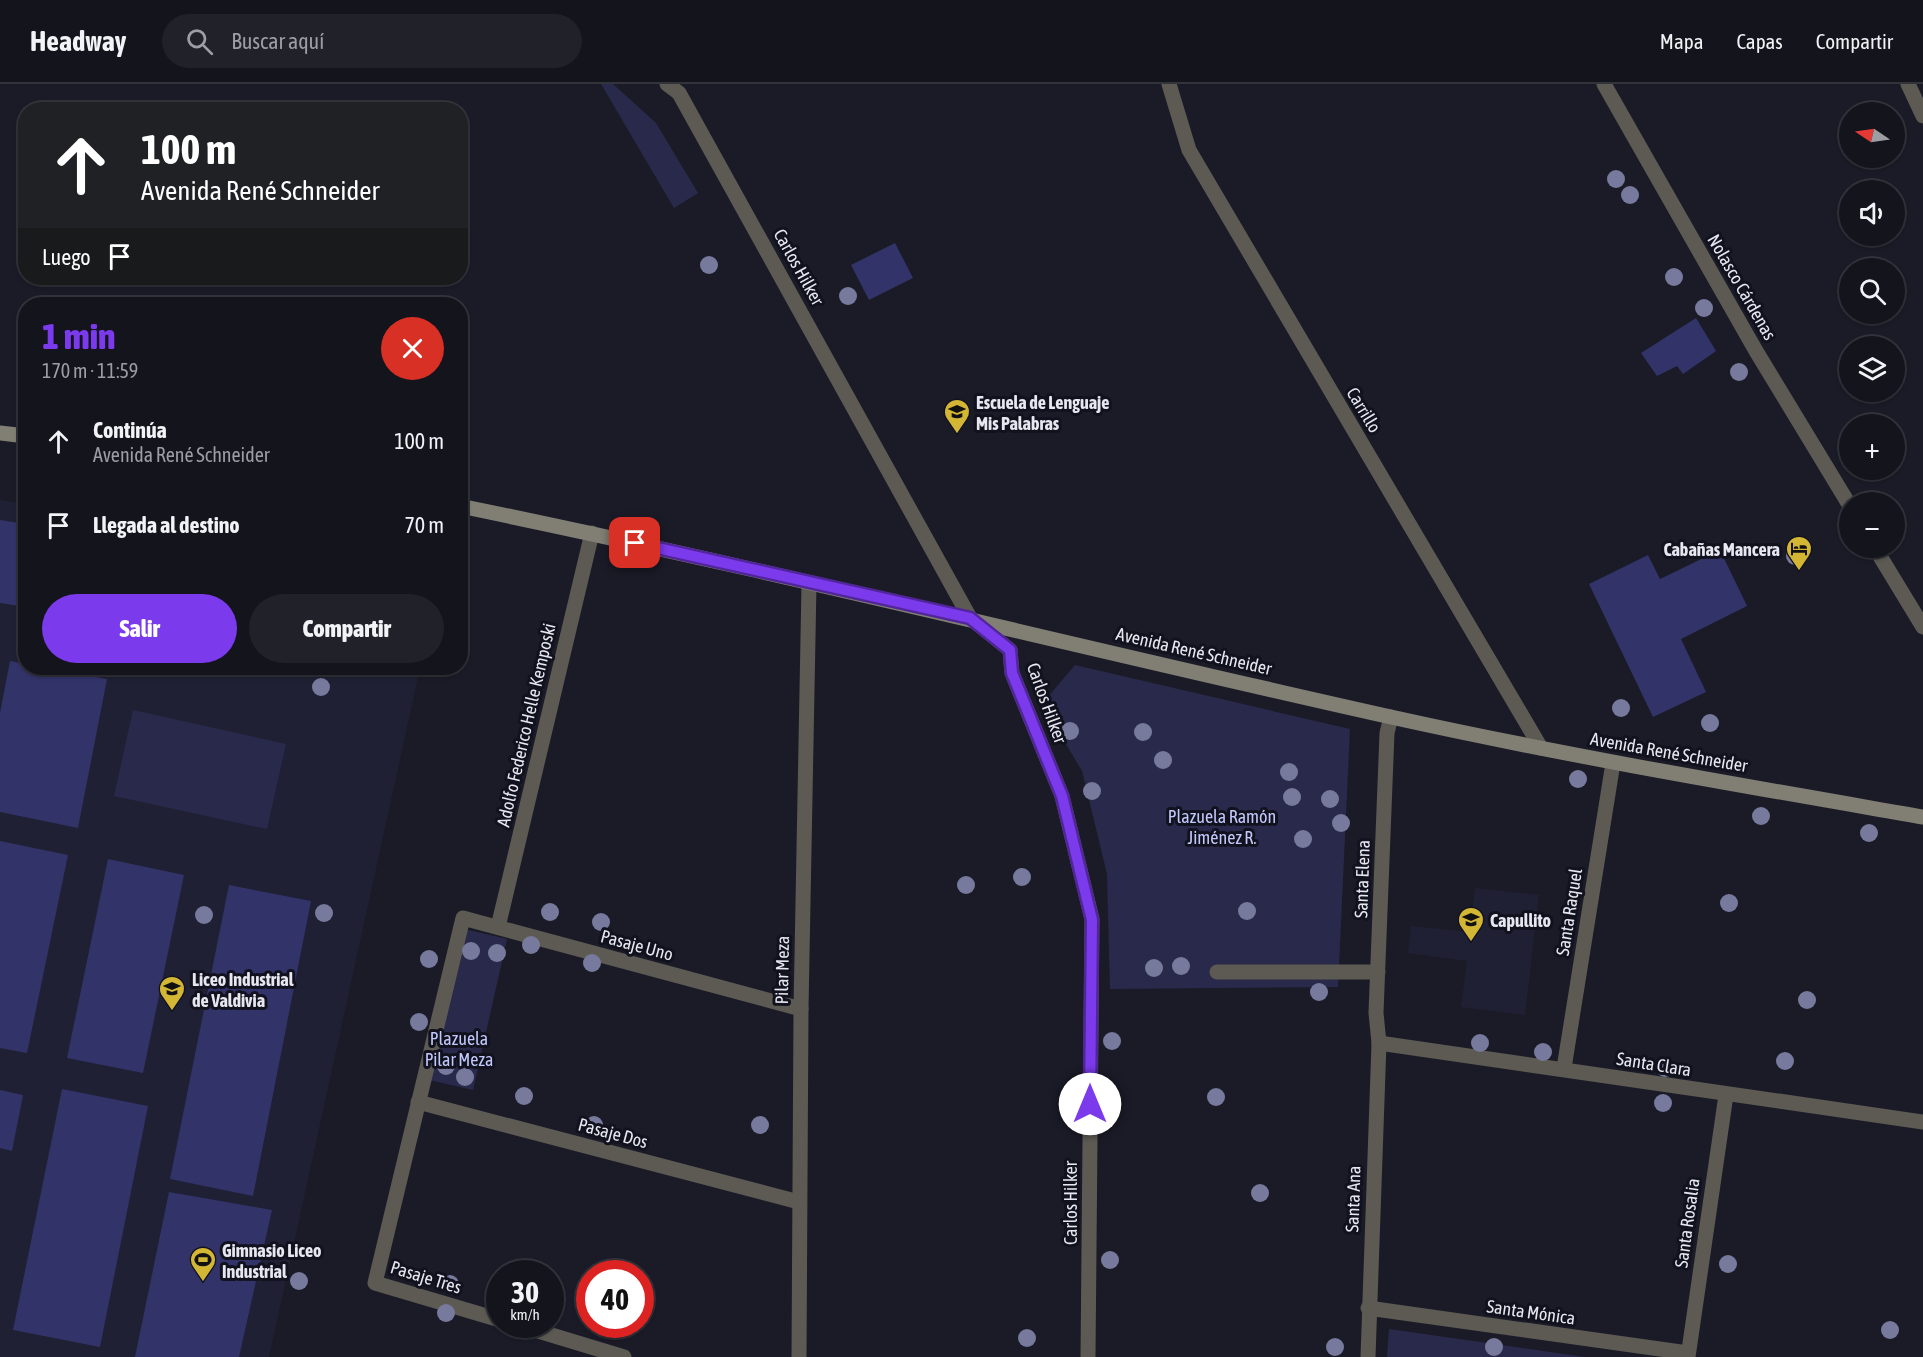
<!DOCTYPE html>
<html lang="es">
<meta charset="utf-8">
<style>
:root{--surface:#14141d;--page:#21212a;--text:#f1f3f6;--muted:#9d9ea4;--line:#33333b;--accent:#7c3aed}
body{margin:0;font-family:"Asap Condensed",sans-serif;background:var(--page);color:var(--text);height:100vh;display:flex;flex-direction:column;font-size:22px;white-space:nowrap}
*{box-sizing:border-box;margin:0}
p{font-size:20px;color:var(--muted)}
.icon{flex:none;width:33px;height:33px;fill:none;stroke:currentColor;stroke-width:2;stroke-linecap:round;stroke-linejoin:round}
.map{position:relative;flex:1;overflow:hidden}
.details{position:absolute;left:18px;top:213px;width:450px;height:378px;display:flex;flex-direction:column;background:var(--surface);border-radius:24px;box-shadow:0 2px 4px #0004,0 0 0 2px var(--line)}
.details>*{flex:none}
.hud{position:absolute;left:18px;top:18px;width:450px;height:183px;border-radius:24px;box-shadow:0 2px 4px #0004,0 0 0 2px var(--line);background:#202124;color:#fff;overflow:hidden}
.needle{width:39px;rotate:283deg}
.buttons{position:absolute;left:1839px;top:18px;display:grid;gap:12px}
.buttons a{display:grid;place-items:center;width:66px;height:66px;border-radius:50%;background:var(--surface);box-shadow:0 2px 4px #0004,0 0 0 2px var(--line);font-size:30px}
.speed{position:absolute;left:486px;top:1176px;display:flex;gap:12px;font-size:30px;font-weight:700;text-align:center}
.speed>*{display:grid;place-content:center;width:78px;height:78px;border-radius:50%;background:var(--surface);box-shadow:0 2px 4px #0004,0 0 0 2px var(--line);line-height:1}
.speed small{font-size:15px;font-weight:400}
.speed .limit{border:9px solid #d22;background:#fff;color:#111}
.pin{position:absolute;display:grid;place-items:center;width:51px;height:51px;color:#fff;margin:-26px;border-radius:12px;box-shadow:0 3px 9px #0006}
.me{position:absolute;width:66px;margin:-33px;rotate:0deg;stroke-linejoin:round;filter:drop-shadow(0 0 4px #0008)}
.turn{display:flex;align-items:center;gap:21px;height:126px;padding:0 24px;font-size:27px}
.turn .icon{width:78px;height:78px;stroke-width:2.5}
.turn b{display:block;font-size:42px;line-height:51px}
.then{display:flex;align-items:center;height:57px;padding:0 24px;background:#0003;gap:12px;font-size:22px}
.round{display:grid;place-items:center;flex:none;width:63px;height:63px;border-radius:32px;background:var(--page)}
.summary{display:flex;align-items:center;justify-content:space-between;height:102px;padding:0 24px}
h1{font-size:36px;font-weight:800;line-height:45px;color:var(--accent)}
.primary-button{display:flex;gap:12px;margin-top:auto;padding:12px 24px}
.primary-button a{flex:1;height:69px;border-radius:36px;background:var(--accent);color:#fff;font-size:24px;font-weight:800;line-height:69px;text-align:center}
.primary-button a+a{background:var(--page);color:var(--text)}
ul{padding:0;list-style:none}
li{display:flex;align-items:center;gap:18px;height:84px;padding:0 24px}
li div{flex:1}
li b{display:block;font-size:22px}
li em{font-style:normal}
header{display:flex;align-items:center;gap:36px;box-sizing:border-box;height:84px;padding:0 30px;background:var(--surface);border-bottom:2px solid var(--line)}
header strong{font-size:28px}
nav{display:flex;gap:33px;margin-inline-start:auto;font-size:21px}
.search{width:420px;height:54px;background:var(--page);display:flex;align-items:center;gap:15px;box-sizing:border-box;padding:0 21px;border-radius:33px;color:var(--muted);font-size:22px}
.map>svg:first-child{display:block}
.built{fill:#1f2033}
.green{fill:#292a4b}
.building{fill:#323368}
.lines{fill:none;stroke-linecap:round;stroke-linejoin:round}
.service{stroke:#5c5a53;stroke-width:15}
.minor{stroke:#5c5a53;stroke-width:15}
.tertiary{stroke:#5c5a53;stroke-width:15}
.secondary{stroke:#817e73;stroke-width:15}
.tree{fill:#777a9c}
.route-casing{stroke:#51269a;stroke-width:15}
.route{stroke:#7c3aed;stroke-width:10}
.labels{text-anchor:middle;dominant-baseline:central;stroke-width:6;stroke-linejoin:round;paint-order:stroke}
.street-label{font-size:18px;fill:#e6e7f0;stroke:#11121e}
.poi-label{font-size:18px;font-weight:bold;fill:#e6e7f0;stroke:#11121e;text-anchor:start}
.park-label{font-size:18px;fill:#c3c8fc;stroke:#11121e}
</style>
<header>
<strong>Headway</strong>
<div class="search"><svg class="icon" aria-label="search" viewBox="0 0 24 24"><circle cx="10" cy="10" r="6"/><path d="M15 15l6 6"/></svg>Buscar aquí</div>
<nav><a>Mapa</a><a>Capas</a><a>Compartir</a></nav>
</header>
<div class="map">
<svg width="1923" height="1273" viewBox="0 0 1923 1273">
<rect width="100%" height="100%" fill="#1a1b27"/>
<g class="built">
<path d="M0 416 25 420 26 584H420L269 1273H0Z"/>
<path d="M1475 804 1539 811 1525 931 1461 923 1467 877 1408 869 1411 842 1470 848Z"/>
</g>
<g class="green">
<path d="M601 0H613L656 39 698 109 674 124Z"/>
<path d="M1075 581 1350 645 1338 903 1110 905 1107 790 1082 687 1042 620Z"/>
<path d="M133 626 286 660 267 745 114 712Z"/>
<path d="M464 845 507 855 473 1006 429 996Z"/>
<path d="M1389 1245 1585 1273H1387Z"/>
</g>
<g class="building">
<path d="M895 159 913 194 869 216 851 181Z"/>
<path d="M1696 234 1716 267 1683 290 1677 282 1657 292 1641 269Z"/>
<path d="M0 436 26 440V523L0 519Z"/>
<path d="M1720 466 1747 522 1681 555 1706 608 1653 633 1589 500 1648 471 1660 495Z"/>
<path d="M10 577 26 580V584H46L107 595 78 744 0 728V629Z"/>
<path d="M0 757 68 771 27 969 0 964Z"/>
<path d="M108 775 184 791 143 989 67 974Z"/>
<path d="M229 801 311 817 253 1112 170 1095Z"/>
<path d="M62 1005 148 1022 100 1263 13 1246Z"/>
<path d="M0 1006 23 1011 12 1067 0 1064Z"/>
<path d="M169 1108 272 1126 239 1273H135Z"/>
</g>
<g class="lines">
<path class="service" d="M1217 888H1378"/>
<g class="minor">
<path d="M1169 0 1189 66 1541 664"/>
<path d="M1604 0 1756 267 1850 422"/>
<path d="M1908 0 1923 32"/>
<path d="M1875 464 1923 543"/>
<path d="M498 843 592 449"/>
<path d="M1379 959 1923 1038"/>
<path d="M1564 984 1613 679"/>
<path d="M418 1018 799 1118"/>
<path d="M1368 1224 1688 1269"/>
<path d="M500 1236 375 1199 463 834 801 925"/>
<path d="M515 1240 624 1273"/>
<path d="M799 1273 801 925 809 500"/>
<path d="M1368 1273 1379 959 1376 929 1387 649 1391 633"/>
<path d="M1688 1273 1726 1011"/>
</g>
<path class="tertiary" d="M667 0 679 9 970 534 1010 566 1012 589 1062 712 1092 835 1088 1273"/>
<g class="secondary">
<path d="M0 349 26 352"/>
<path d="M460 422C772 486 1081 564 1391 633 1567 672 1745 702 1923 733"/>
</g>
</g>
<g class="tree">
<circle cx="1616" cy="95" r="9"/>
<circle cx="1630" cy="111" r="9"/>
<circle cx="709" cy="181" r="9"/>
<circle cx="1674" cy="193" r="9"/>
<circle cx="848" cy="212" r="9"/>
<circle cx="1704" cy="224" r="9"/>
<circle cx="1739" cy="288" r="9"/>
<circle cx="1795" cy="472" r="9"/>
<circle cx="321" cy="603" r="9"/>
<circle cx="1621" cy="624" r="9"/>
<circle cx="1710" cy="639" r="9"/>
<circle cx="1070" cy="647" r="9"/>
<circle cx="1143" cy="648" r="9"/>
<circle cx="1163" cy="676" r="9"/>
<circle cx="1289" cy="688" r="9"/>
<circle cx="1578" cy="695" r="9"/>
<circle cx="1092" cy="707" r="9"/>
<circle cx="1292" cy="713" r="9"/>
<circle cx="1330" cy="715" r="9"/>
<circle cx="1761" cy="732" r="9"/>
<circle cx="1341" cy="739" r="9"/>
<circle cx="1869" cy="749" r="9"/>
<circle cx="1303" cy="755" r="9"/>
<circle cx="1022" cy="793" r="9"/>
<circle cx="966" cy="801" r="9"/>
<circle cx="1729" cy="819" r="9"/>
<circle cx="1247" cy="827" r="9"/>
<circle cx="550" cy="828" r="9"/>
<circle cx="324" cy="829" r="9"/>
<circle cx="204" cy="831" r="9"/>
<circle cx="601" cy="838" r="9"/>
<circle cx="531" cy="861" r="9"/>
<circle cx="471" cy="867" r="9"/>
<circle cx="497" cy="869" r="9"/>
<circle cx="429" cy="875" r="9"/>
<circle cx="592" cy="879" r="9"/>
<circle cx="1181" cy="882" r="9"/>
<circle cx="1154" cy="884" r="9"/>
<circle cx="1319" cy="908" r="9"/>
<circle cx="1807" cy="916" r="9"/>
<circle cx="419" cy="938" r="9"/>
<circle cx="1112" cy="957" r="9"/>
<circle cx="1480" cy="959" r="9"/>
<circle cx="1543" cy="968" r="9"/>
<circle cx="1785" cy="977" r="9"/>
<circle cx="446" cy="982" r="9"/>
<circle cx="1665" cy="984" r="9"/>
<circle cx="465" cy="993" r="9"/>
<circle cx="524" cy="1012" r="9"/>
<circle cx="1216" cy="1013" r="9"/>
<circle cx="1663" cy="1019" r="9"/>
<circle cx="594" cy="1041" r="9"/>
<circle cx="760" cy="1041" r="9"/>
<circle cx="1260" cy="1109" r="9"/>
<circle cx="1110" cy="1176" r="9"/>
<circle cx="1728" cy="1180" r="9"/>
<circle cx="299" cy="1197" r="9"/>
<circle cx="450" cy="1200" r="9"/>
<circle cx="446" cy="1229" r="9"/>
<circle cx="1890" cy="1246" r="9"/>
<circle cx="1027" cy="1254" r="9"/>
<circle cx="1335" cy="1263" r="9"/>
<circle cx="1494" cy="1263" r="9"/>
</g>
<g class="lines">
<defs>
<path id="route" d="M635 459 970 534 1010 566 1012 589 1062 712 1092 836 1090 1020"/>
</defs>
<use href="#route" class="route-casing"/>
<use href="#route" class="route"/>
</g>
<defs>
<symbol id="school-pin" viewBox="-11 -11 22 30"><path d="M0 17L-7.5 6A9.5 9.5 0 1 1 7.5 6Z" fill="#d4b635" stroke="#11121e"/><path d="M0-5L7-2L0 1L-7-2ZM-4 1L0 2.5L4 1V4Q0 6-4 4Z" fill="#111"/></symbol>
<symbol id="hotel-pin" viewBox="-11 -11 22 30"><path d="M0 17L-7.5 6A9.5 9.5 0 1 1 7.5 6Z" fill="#d4b635" stroke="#11121e"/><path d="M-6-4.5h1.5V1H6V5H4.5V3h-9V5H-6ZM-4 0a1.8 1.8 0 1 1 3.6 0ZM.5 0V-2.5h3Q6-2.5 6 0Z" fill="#111"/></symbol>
<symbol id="stadium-pin" viewBox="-11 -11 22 30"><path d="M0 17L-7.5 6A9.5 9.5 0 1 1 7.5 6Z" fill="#d4b635" stroke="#11121e"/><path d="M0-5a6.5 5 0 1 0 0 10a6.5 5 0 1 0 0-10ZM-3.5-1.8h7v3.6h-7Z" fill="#111"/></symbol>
</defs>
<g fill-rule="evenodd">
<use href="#school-pin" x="942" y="313" width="30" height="40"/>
<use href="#hotel-pin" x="1784" y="450" width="30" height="40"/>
<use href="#school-pin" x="1456" y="821" width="30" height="40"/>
<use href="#school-pin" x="157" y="890" width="30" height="40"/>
<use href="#stadium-pin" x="188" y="1161" width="30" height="40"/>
</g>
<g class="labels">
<g class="street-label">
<text transform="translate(799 183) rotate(61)">Carlos Hilker</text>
<text transform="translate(1742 203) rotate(60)">Nolasco Cárdenas</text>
<text transform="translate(1364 326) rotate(59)">Carrillo</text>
<text transform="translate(1194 567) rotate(13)">Avenida René Schneider</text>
<text transform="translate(1047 619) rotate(70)">Carlos Hilker</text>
<text transform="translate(526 641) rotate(-77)">Adolfo Federico Helle Kemposki</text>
<text transform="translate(1669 668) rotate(10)">Avenida René Schneider</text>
<text transform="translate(1362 795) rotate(-88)">Santa Elena</text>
<text transform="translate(1569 828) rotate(-81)">Santa Raquel</text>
<text transform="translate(637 861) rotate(15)">Pasaje Uno</text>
<text transform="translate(782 886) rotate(-89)">Pilar Meza</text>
<text transform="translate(1654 980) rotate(9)">Santa Clara</text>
<text transform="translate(613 1049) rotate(15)">Pasaje Dos</text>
<text transform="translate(1353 1115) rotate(-88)">Santa Ana</text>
<text transform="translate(1070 1119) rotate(-90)">Carlos Hilker</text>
<text transform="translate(1687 1139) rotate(-82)">Santa Rosalia</text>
<text transform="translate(426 1193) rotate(17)">Pasaje Tres</text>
<text transform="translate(1531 1228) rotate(8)">Santa Mónica</text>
</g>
<g class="poi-label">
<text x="976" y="318">Escuela de Lenguaje<tspan x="976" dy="21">Mis Palabras</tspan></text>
<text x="1780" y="465" text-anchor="end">Cabañas Mancera</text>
<text x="1490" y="836">Capullito</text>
<text x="192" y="895">Liceo Industrial<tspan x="192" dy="21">de Valdivia</tspan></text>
<text x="222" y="1166">Gimnasio Liceo<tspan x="222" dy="21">Industrial</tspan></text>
</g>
<g class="park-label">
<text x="1222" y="732">Plazuela Ramón<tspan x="1222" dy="21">Jiménez R.</tspan></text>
<text x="459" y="954">Plazuela<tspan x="459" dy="21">Pilar Meza</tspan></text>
</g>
</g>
</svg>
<div class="buttons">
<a><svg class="needle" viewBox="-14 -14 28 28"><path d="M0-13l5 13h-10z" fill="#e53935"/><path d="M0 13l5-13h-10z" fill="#9d9ea4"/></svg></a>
<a><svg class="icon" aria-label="sound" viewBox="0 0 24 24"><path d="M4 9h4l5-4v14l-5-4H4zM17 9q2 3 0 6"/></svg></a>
<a><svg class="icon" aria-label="search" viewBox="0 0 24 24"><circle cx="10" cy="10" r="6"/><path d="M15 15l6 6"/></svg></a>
<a><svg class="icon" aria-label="layers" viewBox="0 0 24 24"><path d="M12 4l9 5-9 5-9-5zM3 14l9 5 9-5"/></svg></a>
<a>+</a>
<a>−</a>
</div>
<div class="speed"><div>30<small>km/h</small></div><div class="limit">40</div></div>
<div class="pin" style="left:635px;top:459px;background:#d93025"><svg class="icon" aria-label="arrive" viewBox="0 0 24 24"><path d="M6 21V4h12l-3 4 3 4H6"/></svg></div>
<svg class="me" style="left:1090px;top:1020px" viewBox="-20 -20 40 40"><circle r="19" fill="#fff"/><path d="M0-13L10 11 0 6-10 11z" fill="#7c3aed"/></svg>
<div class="hud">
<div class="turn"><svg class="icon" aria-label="ahead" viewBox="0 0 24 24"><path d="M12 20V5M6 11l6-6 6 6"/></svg><div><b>100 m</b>Avenida René Schneider</div></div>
<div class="then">Luego<svg class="icon" aria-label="arrive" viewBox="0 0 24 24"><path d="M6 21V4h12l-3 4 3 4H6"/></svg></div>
</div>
<section class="details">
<div class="summary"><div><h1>1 min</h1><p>170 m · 11:59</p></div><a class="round" style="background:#d93025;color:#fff"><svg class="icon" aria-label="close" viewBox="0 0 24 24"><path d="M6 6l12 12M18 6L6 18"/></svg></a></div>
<ul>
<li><svg class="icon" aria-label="ahead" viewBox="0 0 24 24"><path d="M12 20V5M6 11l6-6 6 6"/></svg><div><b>Continúa</b><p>Avenida René Schneider</p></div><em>100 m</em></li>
<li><svg class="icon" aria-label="arrive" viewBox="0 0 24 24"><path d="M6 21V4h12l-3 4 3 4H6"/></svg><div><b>Llegada al destino</b></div><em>70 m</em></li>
</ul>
<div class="primary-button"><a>Salir</a><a>Compartir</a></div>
</section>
</div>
